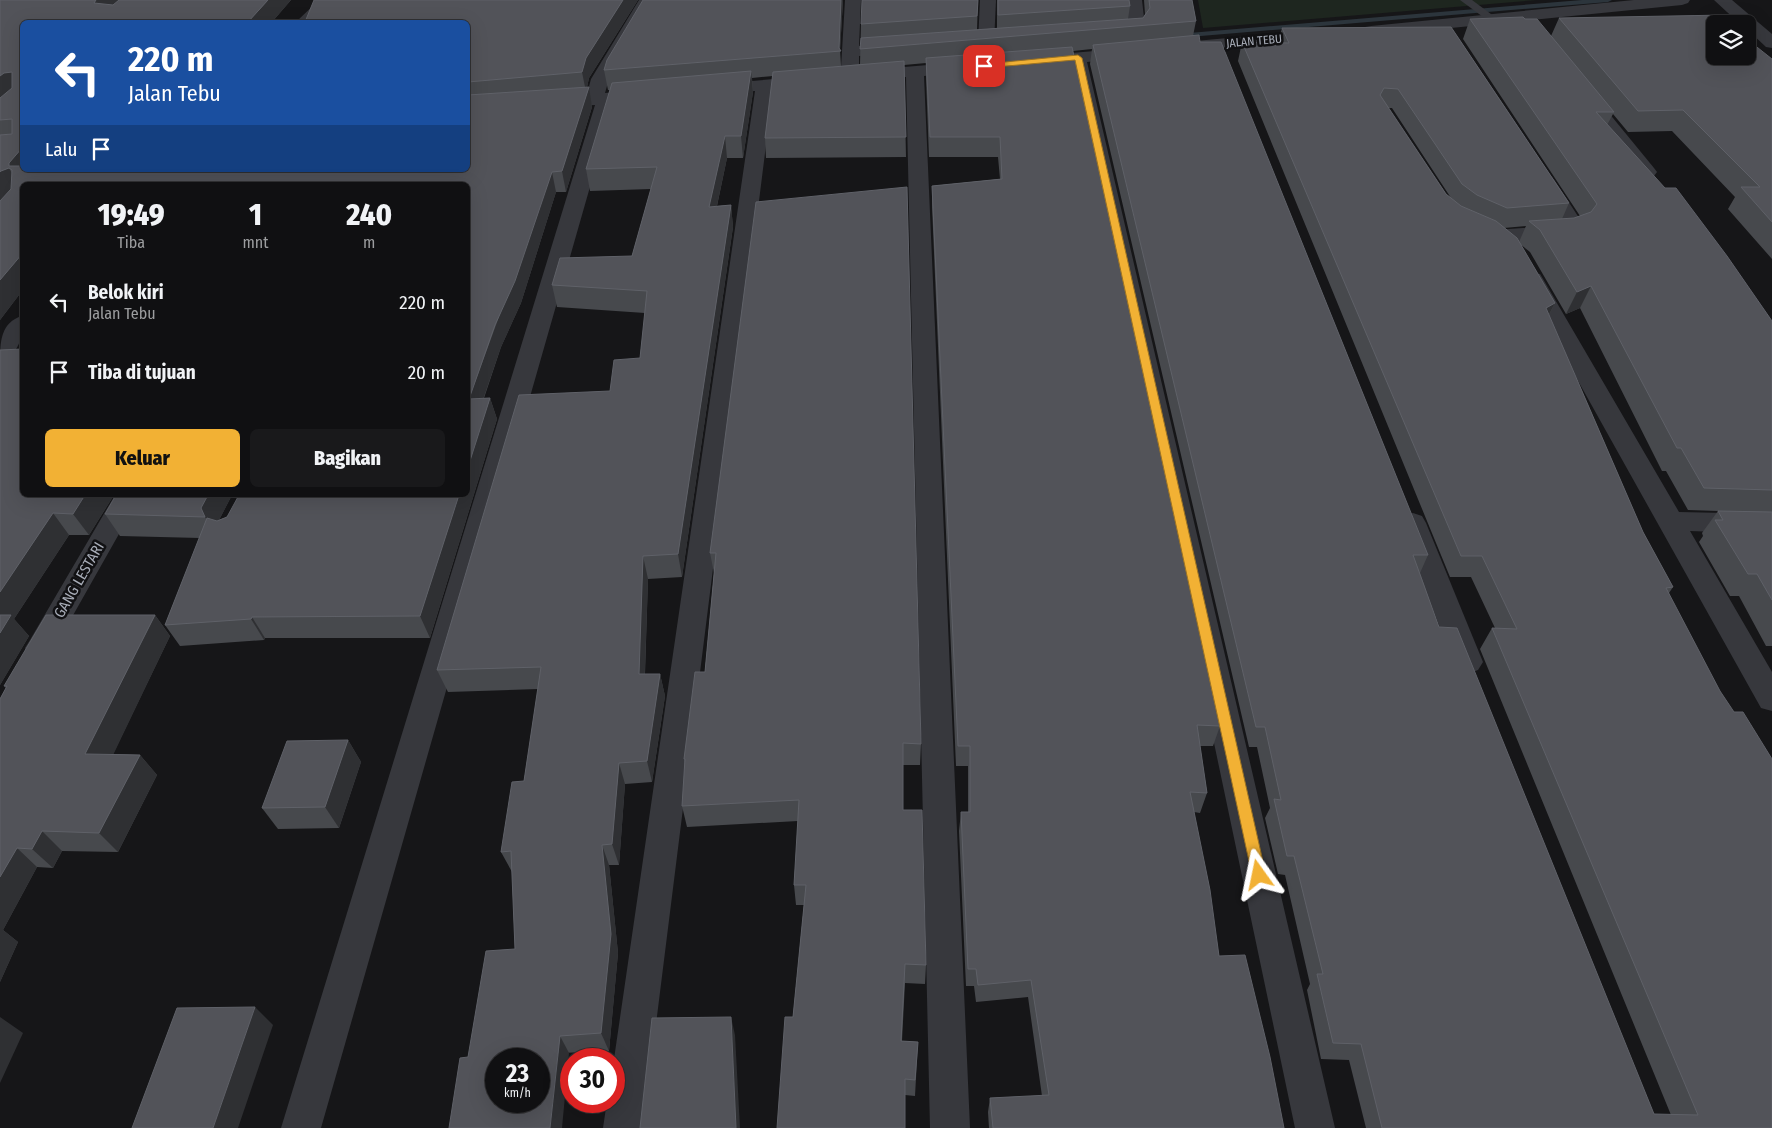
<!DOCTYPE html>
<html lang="id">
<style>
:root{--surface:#101012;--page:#19191b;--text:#f1f3f6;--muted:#9c9d9f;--line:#303032;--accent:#f2b134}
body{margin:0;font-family:"Fira Sans Condensed",sans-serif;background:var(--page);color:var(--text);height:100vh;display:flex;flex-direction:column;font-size:19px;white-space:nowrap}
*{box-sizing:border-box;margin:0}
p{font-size:16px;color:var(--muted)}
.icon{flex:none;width:28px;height:28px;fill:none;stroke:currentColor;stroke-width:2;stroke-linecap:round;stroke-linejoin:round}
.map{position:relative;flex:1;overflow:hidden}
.sheet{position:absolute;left:20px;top:182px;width:450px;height:315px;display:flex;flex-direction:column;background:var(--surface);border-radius:8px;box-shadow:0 5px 20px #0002,0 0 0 1px var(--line)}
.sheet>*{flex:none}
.hud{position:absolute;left:20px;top:20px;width:450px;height:152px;border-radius:8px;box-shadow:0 5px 20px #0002,0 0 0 1px var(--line);background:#1a4fa0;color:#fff;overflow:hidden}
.controls{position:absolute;left:1706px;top:15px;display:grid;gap:10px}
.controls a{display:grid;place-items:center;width:50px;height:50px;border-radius:8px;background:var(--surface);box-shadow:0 5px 20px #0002,0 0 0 1px var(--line);font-size:25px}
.speed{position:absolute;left:485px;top:1048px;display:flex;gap:10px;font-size:25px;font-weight:700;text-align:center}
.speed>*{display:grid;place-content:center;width:65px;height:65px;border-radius:50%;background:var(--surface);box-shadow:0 5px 20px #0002,0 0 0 1px var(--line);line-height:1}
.speed small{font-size:12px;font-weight:400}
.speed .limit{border:8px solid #d22;background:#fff;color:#111}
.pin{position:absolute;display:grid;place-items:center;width:42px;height:42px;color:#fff;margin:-21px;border-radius:10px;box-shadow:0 2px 8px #0006}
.me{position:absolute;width:55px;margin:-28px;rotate:348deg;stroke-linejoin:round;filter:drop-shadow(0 0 4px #0008)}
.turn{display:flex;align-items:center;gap:18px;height:105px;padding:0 25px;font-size:22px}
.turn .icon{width:65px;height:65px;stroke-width:2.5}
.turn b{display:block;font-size:35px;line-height:42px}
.then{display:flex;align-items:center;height:48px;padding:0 25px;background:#0003;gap:10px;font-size:19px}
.eta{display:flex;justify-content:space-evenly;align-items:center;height:85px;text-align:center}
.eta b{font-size:30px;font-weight:800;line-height:35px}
.primary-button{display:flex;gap:10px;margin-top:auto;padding:10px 25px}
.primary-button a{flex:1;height:58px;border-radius:8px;background:var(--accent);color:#111;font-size:20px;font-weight:800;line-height:58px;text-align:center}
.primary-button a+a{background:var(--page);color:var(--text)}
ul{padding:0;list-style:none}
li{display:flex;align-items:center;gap:15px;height:70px;padding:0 25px}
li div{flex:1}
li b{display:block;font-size:19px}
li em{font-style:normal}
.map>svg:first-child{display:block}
.green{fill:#1e261f}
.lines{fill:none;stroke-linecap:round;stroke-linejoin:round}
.stream{fill:#2c353c;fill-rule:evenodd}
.lane{fill:#37383d;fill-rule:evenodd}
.street{fill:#37383d;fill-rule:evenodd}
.wall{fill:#47494d;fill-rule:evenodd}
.shaded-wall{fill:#2f3033}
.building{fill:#525359;stroke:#5f6168;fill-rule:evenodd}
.route{fill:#f2b134;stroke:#9d7322}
.labels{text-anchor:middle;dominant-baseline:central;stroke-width:5;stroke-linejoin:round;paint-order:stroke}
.far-street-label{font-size:12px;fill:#a8adb8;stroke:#111113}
.street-label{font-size:15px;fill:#a8adb8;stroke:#111113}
</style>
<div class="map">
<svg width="1772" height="1128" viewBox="0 0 1772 1128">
<rect width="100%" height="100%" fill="#161618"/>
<path class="green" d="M1198 0H1537L1203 28Z"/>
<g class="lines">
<path class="stream" d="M1582 0H1612L1608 2 1177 38 1173 36 1177 34Z"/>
<path class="lane" d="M1460 0H1472L1499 20 1494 23 1490 22Z"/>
<g class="street">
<path d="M319 0H336L313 22H296Z"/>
<path d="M639 0H655L609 79 605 93 643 90 649 91 652 95 649 99 614 103 321 1128H281L595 105 554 107 548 106 545 102 548 98 587 94 591 79Z"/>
<path d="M845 0H861L859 46 898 44 904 45 906 49 904 53 859 56V68L856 72 850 73 844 72 841 68Z"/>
<path d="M980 0H996L994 43 992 47H980L978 43Z"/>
<path d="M1126 0H1142L1145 27 1140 35 1111 39 1105 38 1103 34 1105 30 1129 27Z"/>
<path d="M1634 0H1690L1688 3 1682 5 1371 36 1365 35 1363 31 1365 27 1371 26Z"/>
<path d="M1714 0H1732L1772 34V48L1766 47 1748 30V24H1740Z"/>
<path d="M1315 30 1321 31 1323 35 1321 39 1184 52 1178 51 1176 47 1178 43 1184 42Z"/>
<path d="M1129 48 1135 49 1137 53 1135 57 1087 62 1335 1128H1295L1071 63 1037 66 1031 65 1028 61 1031 57 1037 56Z"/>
<path d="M964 62 970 63 973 67 970 71 924 76 970 1128H930L906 77 868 80 862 79 859 75 862 71 868 70Z"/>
<path d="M810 76 816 77 819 81 816 85 773 89 643 1128H603L607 1101H614V1059L755 91 716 94 710 93 707 89 710 85 716 84Z"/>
<path d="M1584 89 1590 90 1654 168 1657 172 1654 176 1647 178 1640 176 1575 94 1578 90Z"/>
<path d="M1545 175 1552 177 1555 181 1585 227C1574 243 1515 241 1495 242L1488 240 1485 236 1488 232 1495 230 1563 225 1535 181 1538 177Z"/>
<path d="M1532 273 1540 274 1543 279 1679 512 1772 514V534L1690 531 1772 672V711L1761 708 1521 279 1524 274Z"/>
<path d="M22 316C24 334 20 355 0 360 0 342 1 322 22 316Z"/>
<path d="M115 495H141L50 656 40 660 30 656 25 648 30 640Z"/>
<path d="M1413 513 1422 516 1426 523 1483 662 1478 670 1468 674 1458 670 1453 662 1400 523 1404 516Z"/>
</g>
</g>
<g class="wall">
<path d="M0 0H291L272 22H22V170H468V22L314 0H638L589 78 587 87 592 107 566 192H556L521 303 501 347 484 398H490L497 419 430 638H265L264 640 180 646 165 625 200 538 120 536 105 514 116 495H232L219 520 227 517 468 185H22V291L0 320Z"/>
<path d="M843 0 840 50 841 66 860 64 861 24 978 0 977 30 997 28V0H1129L1130 6 1128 19 1143 18 1145 14 1144 0H1192L1196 21 1193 36 1200 42 1428 555 1420 573 1439 627 1654 1114 1671 1115 1480 649 1492 628H1495L1471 577H1450L1238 61 1242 42H1278L1282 28 1451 27 1569 203 1562 219 1574 218 1580 216 1463 39 1470 19H1525L1551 36 1559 18 1715 24 1772 59V259L1728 209 1735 197 1672 131 1628 132 1613 114 1607 125 1772 321V646H1766L1739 596H1730L1699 542 1703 536 1702 533 1718 511 1688 510 1666 471H1662L1580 308 1566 314 1530 252 1520 244 1555 303 1549 315 1643 532 1673 587 1669 593 1772 1128H1366L1349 1060 1321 1059 1307 990 1310 984 1285 875 1278 874 1265 818 1270 808 1257 747H1249L1090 64 1092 49 1073 51 1220 726 1213 746H1200L1207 793 1200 813 1194 812 1219 956 1284 1128H989L988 1112 990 1098 1042 1096 1028 997 976 1002 974 986H966L959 831 961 812H968V766H956L932 206V186L1000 179 998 157H929L926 78V63L904 65 906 157 766 158 765 138 773 76 752 78 753 92 743 158H727L717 206 731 205 733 227 682 577 648 579 645 674H660L665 696 652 782 625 784 619 865H609L618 953 609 1051 468 1057 515 949 512 872 501 852 524 781 538 689 448 692 437 670 610 391 640 358 645 313 557 307 552 285 632 256 651 189 590 191 586 169 610 90H608L604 70ZM1388 108H1392L1451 198 1446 194ZM1526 226 1519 242 1504 228Z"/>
<path d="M756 202 921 744 920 765H903V810L926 965 925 984 905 983 902 1041 918 1042 915 1096 905 1095 793 1017 804 905H796L794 885 798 821 687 827 682 806 685 765 684 759 705 672 714 573 710 553Z"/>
<path d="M0 350 114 495 89 535H69L14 619 29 636 0 685Z"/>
<path d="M155 615 170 636 113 754 140 755 157 775 118 852 62 851 53 868 37 867 3 930 18 942 0 982V699L6 688 4 686Z"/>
<path d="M348 740 361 762 339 828 278 829 262 808Z"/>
</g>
<g class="shaded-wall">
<path d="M96 0H127L103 22 94 3Z"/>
<path d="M268 0H291L272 22H248Z"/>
<path d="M623 0H638L589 78 586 92 582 72 586 58Z"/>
<path d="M841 0H843L840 51H839Z"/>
<path d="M751 71 753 92 743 158 741 136Z"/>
<path d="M12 72 22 90 0 106V76L4 73Z"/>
<path d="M589 87 592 107 566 192 562 171Z"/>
<path d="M725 136 727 158 712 229 709 207Z"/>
<path d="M22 148V170L9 166V163Z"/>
<path d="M9 168 21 189 0 207V172L1 171Z"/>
<path d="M552 172 556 192 521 303 501 347 476 420 469 399Z"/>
<path d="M731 205 733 227 682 577 678 554Z"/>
<path d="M22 254V291L0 320V280Z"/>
<path d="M1591 286 1580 308 1566 314 1577 292Z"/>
<path d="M1555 303 1544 324 1546 308Z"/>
<path d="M490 398 497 419 430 638 420 616 459 495H468V467Z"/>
<path d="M85 495H114L89 535 73 514Z"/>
<path d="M208 495H232L214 530 218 539 205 517 201 508Z"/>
<path d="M53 513 69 535 14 619 29 636 0 685V592Z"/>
<path d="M643 556 648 579 644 696 639 674Z"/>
<path d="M155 615 170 636 104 774 85 754Z"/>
<path d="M252 617 265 638 264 640 251 619Z"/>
<path d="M660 674 665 696 652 782 647 761Z"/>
<path d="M348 740 361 762 339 828 325 807Z"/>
<path d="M140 755 157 775 118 852 99 833Z"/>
<path d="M619 763 625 784 619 865 612 844Z"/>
<path d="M42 831 62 851 53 868 32 849Z"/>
<path d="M602 845 609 865 618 953 609 1051 601 1033Z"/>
<path d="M17 848 37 867 3 930 18 942 0 982V877Z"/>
<path d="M255 1007 273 1025 238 1128H213Z"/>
<path d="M0 1017 23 1033 0 1083Z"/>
<path d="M731 1017 735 1035 740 1128H736Z"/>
<path d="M560 1036 569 1053 562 1128H550Z"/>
</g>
<g class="building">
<path d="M0 0H96L94 3 113 5 119 0H268L248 22H22V148L9 163V166H22V170H468V95L589 87 562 171 552 172 515 281 495 325 469 399 490 398 468 467V185H22V254L0 280V201L11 189 12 170 9 168 1 171 0 172V135L12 134V119L0 120V98L12 88V72L4 73 0 76Z"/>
<path d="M314 0H623L586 58 582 72 468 82V22H305Z"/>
<path d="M643 0H841L839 48 841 51 604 70 607 60Z"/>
<path d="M862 0H978L977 16 861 24Z"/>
<path d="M998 0H1129L1130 6 998 15Z"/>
<path d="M1149 0H1192L1196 21 860 49 861 38 1143 18 1150 8Z"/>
<path d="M1726 15 1737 24H1715V56H1748V40L1772 59V222L1741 187H1760L1683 110 1638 111 1559 18Z"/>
<path d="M1523 17 1525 19H1537L1614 112H1596L1665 188H1676L1727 256 1772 321V490L1704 488 1681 448H1677L1591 286 1577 292 1540 230 1529 221 1574 218 1591 212 1597 204 1470 19Z"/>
<path d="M1451 27 1569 203 1507 208 1477 195 1462 184 1398 89 1384 88 1380 95 1446 194 1461 206 1496 221 1517 238 1555 303 1546 308 1643 532 1673 587 1666 588 1720 691 1734 712H1743L1772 759V1128H1382L1361 1044 1333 1043 1317 974H1323L1294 856H1287L1274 799 1281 800 1265 727H1256L1093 45 1199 35 1200 42H1221L1428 555H1413L1439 627 1457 628 1654 1114 1698 1115 1492 628 1517 629 1482 556H1461L1242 42 1289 43 1282 28Z"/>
<path d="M1072 47 1220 726 1197 725 1207 793 1190 792 1210 890 1219 956 1245 955 1270 1057 1284 1128H993L990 1098 1049 1095 1031 980 978 985 976 969H968L961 812H970V746H958L932 186 1002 179 1000 137H930L926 58Z"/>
<path d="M904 61 906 137 765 138 773 72Z"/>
<path d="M751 71 741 136H725L709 207 731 205 678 554 643 556 639 674H660L647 761 619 763 612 844 602 845 611 934 601 1033 560 1036 550 1128H449L460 1058 468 1057 486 951 515 949 511 851 501 852 512 782 524 781 541 667 437 670 519 395 610 391 614 360 640 358 647 291 552 285 560 258 632 256 657 167 586 169 612 83ZM496 1059H539V1101H496Z"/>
<path d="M907 187 921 744 903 743V810H922L926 965 905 964 901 1041 918 1042 915 1080 905 1079V1128H777L785 1017H793L806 885H794L799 800 682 806 685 759H684L695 672H705L716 553H710L756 202Z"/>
<path d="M22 349V495H85L73 514 53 513 0 592V350Z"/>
<path d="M116 495H208L201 508 205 517 105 514Z"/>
<path d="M239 495H459L420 616 252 617 251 619 165 625 207 518 217 521 227 517Z"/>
<path d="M1718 511 1772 512V600L1757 574H1748L1715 520H1723Z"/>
<path d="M0 615H11L0 633Z"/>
<path d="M46 615H155L85 754 140 755 99 833 42 831 32 849 17 848 0 877V699L7 686H4Z"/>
<path d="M348 740 325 807 262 808 287 741Z"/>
<path d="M255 1007 213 1128H132L177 1008Z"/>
<path d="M731 1017 736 1128H640L652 1018Z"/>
</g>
<path class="route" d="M1078 55 1082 58 1266 875 1264 880 1259 881 1254 880 1252 875 1075 60 984 68 980 66 984 64Z"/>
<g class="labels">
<g class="far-street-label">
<text transform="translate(1254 41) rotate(-5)">JALAN TEBU</text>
</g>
<g class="street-label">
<text transform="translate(79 580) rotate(-60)">GANG LESTARI</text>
</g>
</g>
</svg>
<div class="controls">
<a><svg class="icon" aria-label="layers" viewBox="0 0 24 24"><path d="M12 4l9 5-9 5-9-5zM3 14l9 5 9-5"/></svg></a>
</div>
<div class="speed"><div>23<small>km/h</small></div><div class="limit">30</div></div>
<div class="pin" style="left:984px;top:66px;background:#d93025"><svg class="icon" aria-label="arrive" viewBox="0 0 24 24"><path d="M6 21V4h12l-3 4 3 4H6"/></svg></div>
<svg class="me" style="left:1259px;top:875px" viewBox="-20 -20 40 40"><path d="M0-17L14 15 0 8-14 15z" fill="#f2b134" stroke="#fff" stroke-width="4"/></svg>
<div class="hud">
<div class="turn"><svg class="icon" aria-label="left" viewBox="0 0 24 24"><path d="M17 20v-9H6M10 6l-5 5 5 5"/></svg><div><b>220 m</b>Jalan Tebu</div></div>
<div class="then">Lalu<svg class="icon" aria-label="arrive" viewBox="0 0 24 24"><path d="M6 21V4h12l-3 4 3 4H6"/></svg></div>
</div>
<section class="sheet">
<div class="eta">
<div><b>19:49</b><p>Tiba</p></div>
<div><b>1</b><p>mnt</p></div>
<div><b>240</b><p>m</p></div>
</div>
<ul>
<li><svg class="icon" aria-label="left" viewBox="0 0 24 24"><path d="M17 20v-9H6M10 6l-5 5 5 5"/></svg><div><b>Belok kiri</b><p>Jalan Tebu</p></div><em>220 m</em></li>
<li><svg class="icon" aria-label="arrive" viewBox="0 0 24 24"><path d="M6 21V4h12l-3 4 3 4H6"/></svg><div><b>Tiba di tujuan</b></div><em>20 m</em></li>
</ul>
<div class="primary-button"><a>Keluar</a><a>Bagikan</a></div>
</section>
</div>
